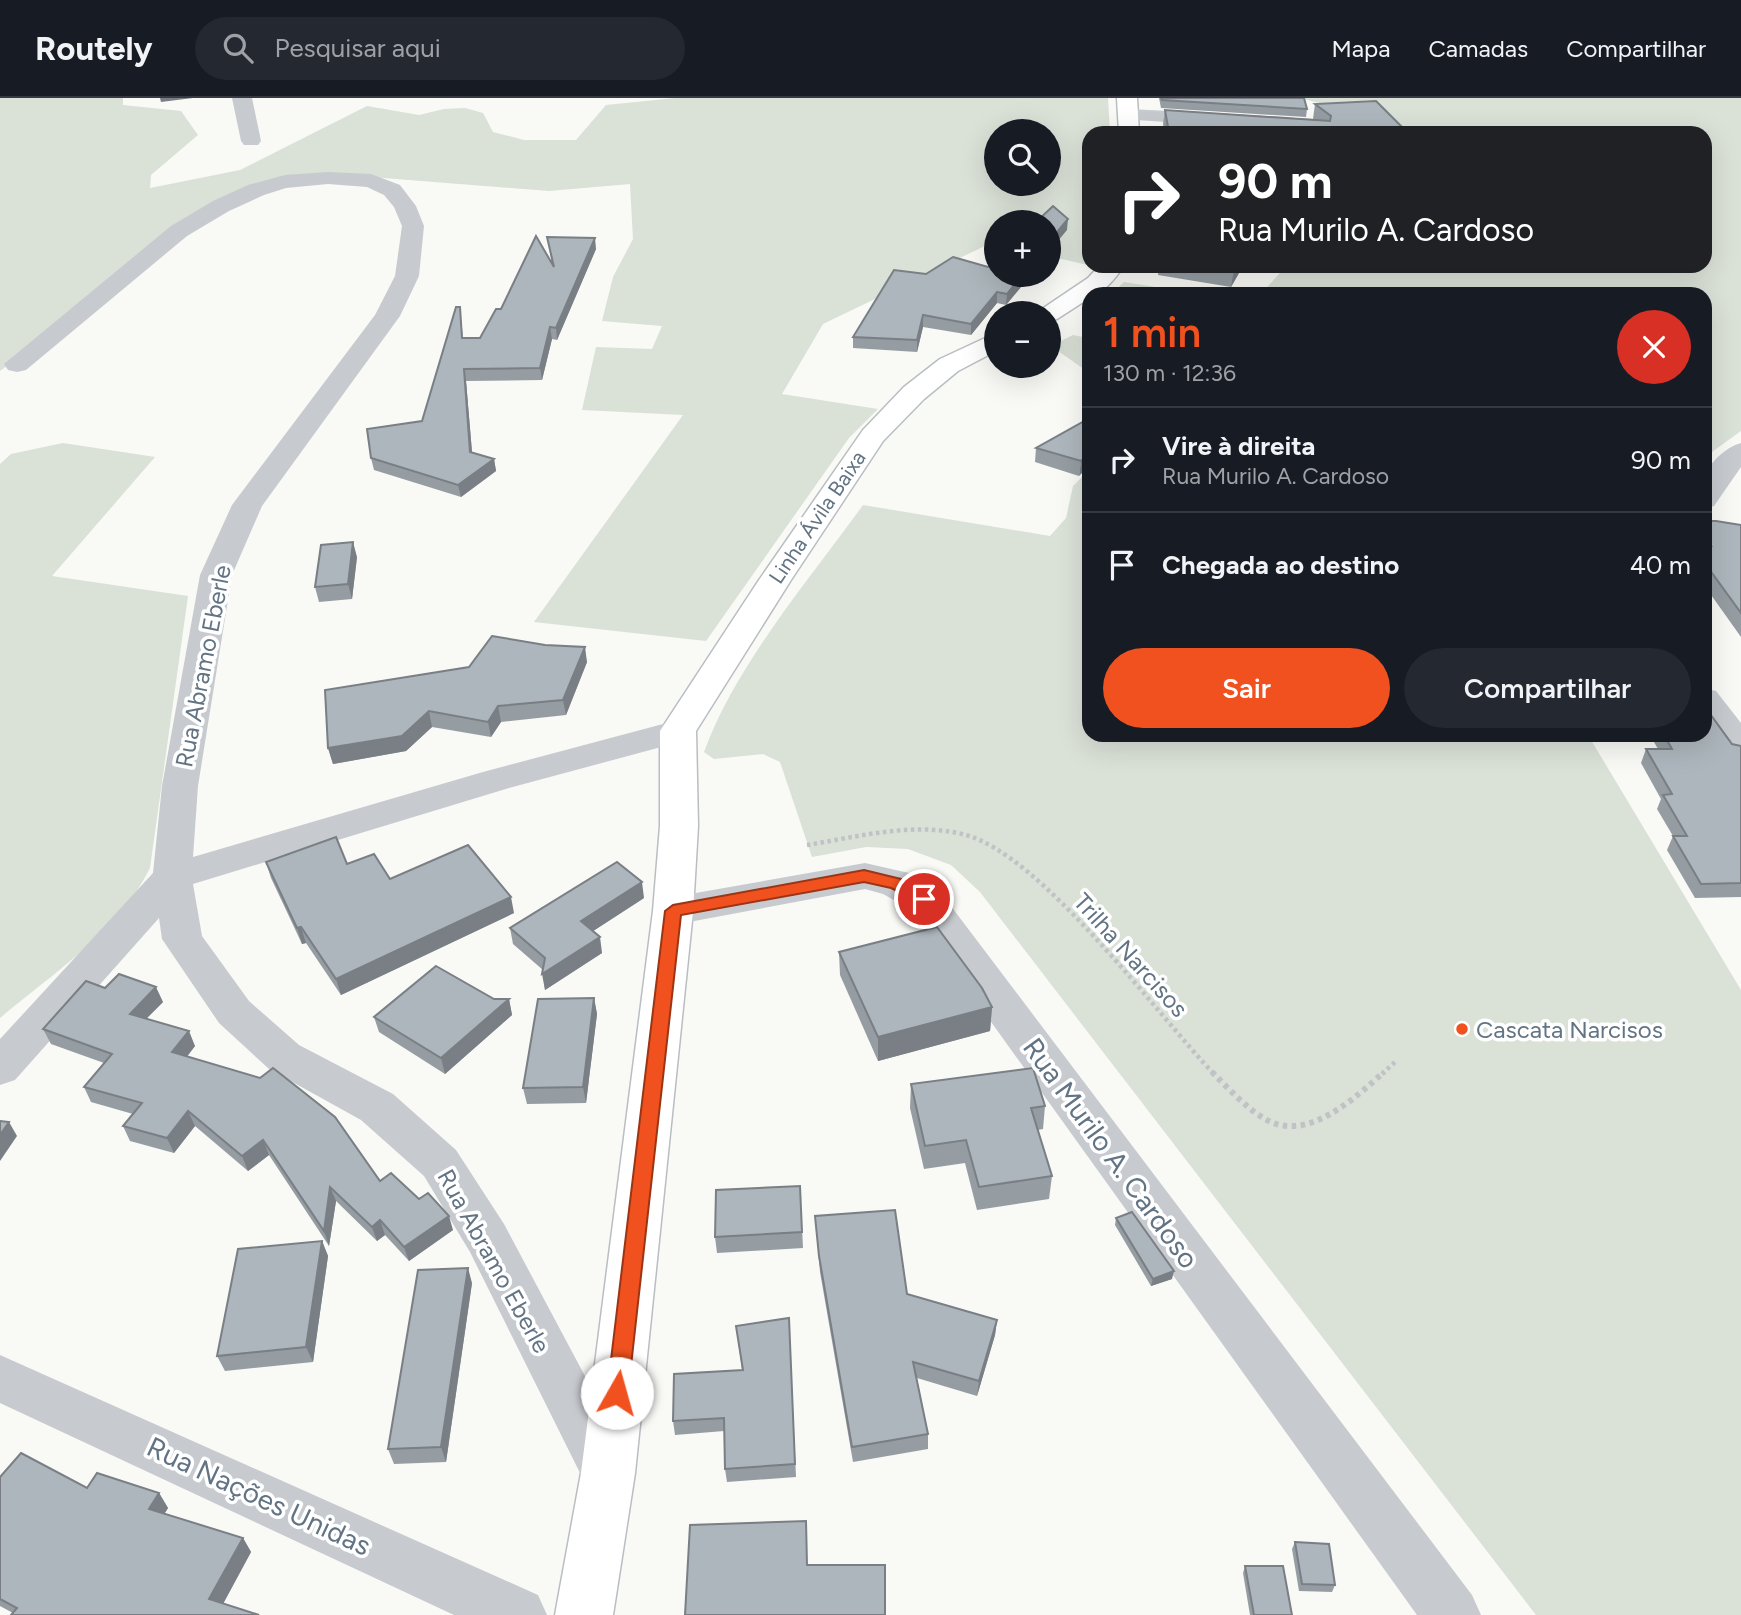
<!DOCTYPE html>
<html lang="pt">
<meta charset="utf-8">
<style>
:root{--surface:#171b24;--page:#242831;--text:#f1f3f6;--muted:#9ea1a6;--line:#363941;--accent:#f0511f}
body{margin:0;font-family:Figtree,sans-serif;background:var(--page);color:var(--text);height:100vh;display:flex;flex-direction:column;font-size:26px;white-space:nowrap}
*{box-sizing:border-box;margin:0}
p{font-size:23px;color:var(--muted)}
.icon{flex:none;width:38px;height:38px;fill:none;stroke:currentColor;stroke-width:2;stroke-linecap:round;stroke-linejoin:round}
.map{position:relative;flex:1;overflow:hidden}
.panel{position:absolute;left:1082px;top:189px;width:630px;height:455px;display:flex;flex-direction:column;background:var(--surface);border-radius:21px;box-shadow:0 7px 28px #0002}
.panel>*{flex:none}
.hud{position:absolute;left:1082px;top:28px;width:630px;height:147px;border-radius:21px;box-shadow:0 7px 28px #0002;background:#202124;color:#fff;overflow:hidden}
.controls{position:absolute;left:984px;top:21px;display:grid;gap:14px}
.controls a{display:grid;place-items:center;width:77px;height:77px;border-radius:50%;background:var(--surface);box-shadow:0 7px 28px #0002;font-size:35px}
.pin{position:absolute;display:grid;place-items:center;width:60px;height:60px;color:#fff;margin:-30px;border:4px solid #fff;border-radius:50%;box-shadow:0 2px 7px #0007}
.me{position:absolute;width:77px;margin:-38px;rotate:7deg;stroke-linejoin:round;filter:drop-shadow(0 0 5px #0008)}
.turn{display:flex;align-items:center;gap:24px;height:147px;padding:0 21px;font-size:32px}
.turn .icon{width:91px;height:91px;stroke-width:2.5}
.turn b{display:block;font-size:49px;line-height:60px}
.round{display:grid;place-items:center;flex:none;width:74px;height:74px;border-radius:37px;background:var(--page)}
.summary{display:flex;align-items:center;justify-content:space-between;height:119px;padding:0 21px}
h1{font-size:42px;font-weight:600;line-height:52px;color:var(--accent)}
.cta{display:flex;gap:14px;margin-top:auto;padding:14px 21px}
.cta a{flex:1;height:80px;border-radius:42px;background:var(--accent);color:#fff;font-size:28px;font-weight:600;line-height:80px;text-align:center}
.cta a+a{background:var(--page);color:var(--text)}
ul{padding:0;list-style:none}
li{display:flex;align-items:center;gap:21px;height:105px;padding:0 21px;border-top:2px solid var(--line)}
li div{flex:1}
li b{display:block;font-size:26px}
li em{font-style:normal}
header{display:flex;align-items:center;gap:42px;box-sizing:border-box;height:98px;padding:0 35px;background:var(--surface);border-bottom:2px solid var(--line)}
header strong{font-size:33px}
nav{display:flex;gap:38px;margin-inline-start:auto;font-size:24px}
.search{width:490px;height:63px;background:var(--page);display:flex;align-items:center;gap:18px;box-sizing:border-box;padding:0 24px;border-radius:38px;color:var(--muted);font-size:26px}
.map>svg:first-child{display:block}
.green{fill:#dae1d7;fill-rule:evenodd}
.lines{fill:none;stroke-linecap:round;stroke-linejoin:round}
.secondary-casing{stroke:#b9bec3;stroke-width:3}
.path-far1{stroke:#c0c3c5;stroke-width:4.5;stroke-dasharray:3.5 3.5;stroke-linecap:butt}
.path{stroke:#c0c3c5;stroke-width:6;stroke-dasharray:4.5 4.5;stroke-linecap:butt}
.street{fill:#c7cbcf;fill-rule:evenodd}
.secondary{fill:#fff;fill-rule:evenodd}
.wall{fill:#959da2}
.shaded-wall{fill:#797f84}
.building{fill:#adb6bc;stroke:#797f84;stroke-width:2}
.route{fill:#f0511f;stroke:#9c3514;stroke-width:2}
.poi-dot{fill:#f0511f;stroke:#fff;stroke-width:2.5}
.labels{text-anchor:middle;dominant-baseline:central;stroke-width:7;stroke-linejoin:round;paint-order:stroke}
.far-street-label{font-size:21px;fill:#627484;stroke:#fff}
.street-label{font-size:24px;fill:#627484;stroke:#fff}
.poi-label{font-size:24px;fill:#627484;stroke:#fff;text-anchor:start}
.near-street-label{font-size:28px;fill:#627484;stroke:#fff}
</style>
<header>
<strong>Routely</strong>
<div class="search"><svg class="icon" aria-label="search" viewBox="0 0 24 24"><circle cx="10" cy="10" r="6"/><path d="M15 15l6 6"/></svg>Pesquisar aqui</div>
<nav><a>Mapa</a><a>Camadas</a><a>Compartilhar</a></nav>
</header>
<div class="map">
<svg width="1741" height="1517" viewBox="0 0 1741 1517">
<rect width="100%" height="100%" fill="#f9f9f6"/>
<g class="green">
<path d="M0 0H123V7L181 13 198 37 151 77 150 90 240 72 367 8 419 17 444 11 465 10 483 15 493 34 524 42H576L606 7 675 0H1108L1110 35H1088V167L1048 158V124H996V148L989 146 823 226 782 296 878 311 849 340 706 543 534 524 683 317 582 312 596 249 652 251 662 228 602 223 613 179 633 141 630 86 549 93 333 76 256 88 0 273ZM996 33H1048V86H996Z"/>
<path d="M1300 0H1741V333L1705 359 1704 196H1261L1286 168H1704V35H1399L1336 18 1319 5Z"/>
<path d="M1124 184 1193 195 1111 196Z"/>
<path d="M1073 237 1088 240V274L1051 248Z"/>
<path d="M63 345 155 359 52 478 188 498 150 770C119 833 52 876 0 920V366L11 356Z"/>
<path d="M1088 373V637H1588L1741 892V1517H1536L980 794 951 767 908 751 866 749 812 759 780 664 763 656 714 661 704 654C735 568 809 482 863 407L1050 438 1066 420 1073 388Z"/>
</g>
<g class="lines">
<defs>
<g id="secondary">
<path d="M1117 0H1137L1139 35H1119Z"/>
<path d="M1099 168H1124C1115 180 1105 196 1088 196V201L1057 221 1048 223V215H1036L1088 180Z"/>
<path d="M996 235V253L958 273 924 301 883 343 791 482 696 633 698 728 693 813 635 1375 613 1517H555L581 1375 653 813 660 728V633L759 482 863 332 904 289 940 261Z"/>
</g>
</defs>
<use href="#secondary" class="secondary-casing"/>
<g class="path-far1">
<path d="M807 747C857 739 915 723 966 737 1042 758 1156 915 1214 976"/>
<path d="M1382 976 1395 964"/>
</g>
<path class="path" d="M1212 974C1228 990 1246 1010 1265 1021 1307 1046 1356 999 1384 974"/>
<g class="street">
<path d="M232 0H252L261 43 258 47H244L241 43Z"/>
<path d="M1129 11 1289 19 1311 23 1327 35 1122 21 1119 17 1122 13Z"/>
<path d="M328 74 371 76 400 87 416 108 424 128 419 178 400 218 262 408 232 477 198 688 193 759 483 674 678 622 691 625 696 633 691 641 509 690 193 786 202 838 249 903 299 947 393 996 456 1052 504 1126 627 1357 635 1375 627 1393 608 1401 589 1393 470 1154 424 1078 361 1022 269 971 219 925 162 841 159 820 15 982 0 987V941L153 775 162 688 200 477 232 407 375 217 395 178 402 128 394 109 384 97 367 89 328 86 286 90 264 97 229 113 187 138 26 272 17 274 8 272 4 266 171 128 213 103 248 87 285 77Z"/>
<path d="M1741 345V369L1714 408 1704 411C1704 402 1702 390 1704 381 1708 365 1726 349 1741 345Z"/>
<path d="M1704 590 1716 593 1741 625V661L1728 658 1704 625Z"/>
<path d="M865 765 909 775 938 791 1472 1497 1481 1517H1417L910 811 883 796 865 791 673 827 659 823 653 813 659 803 673 799Z"/>
<path d="M0 1257 538 1497 547 1517H454L0 1305Z"/>
</g>
<use href="#secondary" class="secondary"/>
</g>
<g class="wall">
<path d="M1159 0H1304L1307 11 1306 19 1161 10Z"/>
<path d="M1315 6 1408 35H1165L1163 26 1165 12 1313 21Z"/>
<path d="M547 139 596 151 557 242 552 241 542 282 466 283 472 354 494 361 496 373 461 399 374 372 371 360 422 323 460 209 463 240H480L501 211 552 166Z"/>
<path d="M1159 168H1243L1231 189 1158 177Z"/>
<path d="M926 176 996 177H1031L1006 207 997 205 971 237 923 229 917 254 853 250V239Z"/>
<path d="M1088 321 1079 378 1035 364 1036 350Z"/>
<path d="M1704 423 1741 427V539L1704 487Z"/>
<path d="M357 459 352 501 319 504 315 489Z"/>
<path d="M587 564 566 617 501 624 491 639 432 629 406 653 333 666 328 650 325 592Z"/>
<path d="M1708 613 1732 646 1741 648V799L1695 800 1667 752 1673 738 1657 711 1661 701 1641 665 1646 651H1658L1650 637H1704Z"/>
<path d="M266 764 347 766 390 781 514 815 341 897 306 845 302 846 271 780Z"/>
<path d="M644 800 593 833 602 855 545 892 543 872 513 846 510 830Z"/>
<path d="M839 854 992 909 990 933 878 963 840 877Z"/>
<path d="M105 890 163 904 146 921 195 948 187 959 380 1083 453 1132 409 1163 385 1137 377 1143 336 1103 329 1148 269 1057 248 1073 195 1028 174 1055 130 1043 123 1028 133 1016 91 1004 84 989 104 965 51 946 43 931Z"/>
<path d="M594 900 597 916 586 1005 527 1006 523 990Z"/>
<path d="M494 901H509L512 917 445 976 379 934 374 919Z"/>
<path d="M911 986 1045 1008 1043 1031 1038 1032 1052 1078 1049 1101 977 1112 965 1065 924 1071 910 1010Z"/>
<path d="M800 1088 803 1150 717 1155 715 1139Z"/>
<path d="M815 1118 907 1196 997 1222 995 1237 977 1298 917 1280 928 1336V1351L853 1364 820 1174Z"/>
<path d="M1116 1120 1172 1181 1151 1188 1115 1127Z"/>
<path d="M322 1143 328 1158 313 1264 225 1273 217 1258Z"/>
<path d="M472 1185 446 1364 394 1366 388 1351Z"/>
<path d="M789 1220 796 1379 727 1384 725 1371 724 1333 675 1337 673 1323 742 1272 736 1228Z"/>
<path d="M0 1379 87 1390 159 1395 168 1410 164 1416 243 1440 251 1454 223 1506 13 1515 0 1508Z"/>
<path d="M1295 1444 1335 1487 1332 1494 1299 1493 1292 1451Z"/>
<path d="M1245 1468 1292 1517H1250L1243 1475Z"/>
</g>
<g class="shaded-wall">
<path d="M160 0H193L161 4Z"/>
<path d="M1068 121 1067 132 1048 155V145Z"/>
<path d="M595 140 596 151 557 242 556 230Z"/>
<path d="M1236 168H1243L1231 189 1234 172Z"/>
<path d="M1022 177H1031L1006 207 1007 196Z"/>
<path d="M997 194V205L971 237V226Z"/>
<path d="M923 217V229L917 254V242Z"/>
<path d="M550 229 552 241 542 282 540 270Z"/>
<path d="M464 271 466 283 473 366 470 354Z"/>
<path d="M1088 356V369L1079 378 1081 363Z"/>
<path d="M494 361 496 373 461 399 458 387Z"/>
<path d="M353 444 357 459 352 501 348 486Z"/>
<path d="M585 549 587 564 566 617 563 602Z"/>
<path d="M498 608 501 624 491 639 488 624Z"/>
<path d="M429 613 432 629 406 653 333 666 328 650Z"/>
<path d="M642 784 644 800 584 839 581 823Z"/>
<path d="M511 799 514 815 341 897 336 881Z"/>
<path d="M301 829 306 845 302 846 297 830Z"/>
<path d="M600 839 602 855 545 892 542 876Z"/>
<path d="M156 889 163 904 136 931 130 916Z"/>
<path d="M594 900 597 916 586 1005 583 989Z"/>
<path d="M509 901 512 917 445 976 441 960Z"/>
<path d="M992 909 990 933 878 963V939Z"/>
<path d="M189 933 195 948 178 969 172 954Z"/>
<path d="M188 1013 195 1028 174 1055 167 1040Z"/>
<path d="M9 1024 17 1038 0 1063V1037Z"/>
<path d="M263 1042 269 1057 248 1073 242 1058Z"/>
<path d="M330 1089 336 1103 329 1148 324 1133Z"/>
<path d="M449 1118 453 1132 409 1163 404 1149Z"/>
<path d="M380 1122 385 1137 377 1143 372 1129Z"/>
<path d="M322 1143 328 1158 313 1264 306 1249Z"/>
<path d="M468 1170 472 1185 446 1364 441 1349Z"/>
<path d="M1174 1173 1172 1181 1151 1188 1153 1181Z"/>
<path d="M997 1222 995 1237 977 1298 979 1283Z"/>
<path d="M159 1395 168 1410 158 1426 149 1411Z"/>
<path d="M243 1440 251 1454 218 1515 209 1501Z"/>
</g>
<g class="building">
<path d="M1161 0H1304L1307 11 1162 2Z"/>
<path d="M1376 3 1408 35H1169L1165 12 1330 23 1331 18 1315 6Z"/>
<path d="M1053 108 1068 121 1048 145V124H1036Z"/>
<path d="M536 138 554 169 547 139 595 140 556 230 550 229 540 270 464 271 470 354 494 361 458 387 371 360 367 331 422 323 456 209H460L462 240H480L496 211H501Z"/>
<path d="M953 159 988 169 996 162V177H1022L1007 196 997 194 971 226 923 217 917 242 853 239 894 172 926 176Z"/>
<path d="M1207 168H1236L1234 172Z"/>
<path d="M1088 321V356L1081 363 1036 350Z"/>
<path d="M1704 423H1716L1741 427V515L1704 464V448H1711L1704 440Z"/>
<path d="M353 444 348 486 315 489 321 447Z"/>
<path d="M492 538 545 547 585 549 563 602 498 608 488 624 429 613 402 638 328 650 325 592 469 569Z"/>
<path d="M1704 598 1707 602 1708 613 1732 646 1741 648V785L1701 786 1673 738H1687L1663 697 1672 696 1646 651H1672L1664 637H1704Z"/>
<path d="M336 739 347 766 374 756 390 781 468 747 511 799 336 881 301 829 297 830 266 764Z"/>
<path d="M617 764 642 784 581 823 600 839 542 876 545 860 510 830Z"/>
<path d="M937 829 982 890 992 909 878 939 839 854Z"/>
<path d="M436 868 494 901H509L441 960 374 919Z"/>
<path d="M119 876 156 889 130 916 189 933 172 954 260 980 273 970 335 1019 380 1083 391 1075 419 1101 428 1095 449 1118 404 1149 380 1122 372 1129 330 1089 324 1133 263 1042 242 1058 188 1013 167 1040 123 1028 142 1005 84 989 112 956 43 931 86 883 105 890Z"/>
<path d="M594 900 583 989 523 990 538 901Z"/>
<path d="M1033 970 1045 1008 1031 1010 1052 1078 979 1089 966 1042 925 1048 911 986Z"/>
<path d="M0 1023 9 1024 0 1037Z"/>
<path d="M800 1088 802 1134 715 1139 716 1092Z"/>
<path d="M895 1112 907 1196 997 1222 979 1283 913 1264 928 1336 852 1349 819 1158 815 1118Z"/>
<path d="M1132 1114 1174 1173 1153 1181 1116 1120Z"/>
<path d="M322 1143 306 1249 217 1258 238 1151Z"/>
<path d="M468 1170 441 1349 388 1351 418 1172Z"/>
<path d="M789 1220 795 1366 725 1371 724 1320 673 1323 674 1276 743 1272 736 1228Z"/>
<path d="M21 1355 87 1390 97 1375 159 1395 149 1411 243 1440 209 1501 259 1517H11L17 1510 0 1501V1379Z"/>
<path d="M806 1423 807 1467H885V1517H685L690 1427Z"/>
<path d="M1295 1444 1329 1446 1335 1487 1302 1486Z"/>
<path d="M1245 1468H1283L1292 1517H1254Z"/>
</g>
<path class="route" d="M864 772 901 781 929 797 932 801 924 806 891 790 864 784 681 817 628 1295 625 1302 617 1305 610 1302 607 1295 665 813 673 807Z"/>
<circle class="poi-dot" cx="1462" cy="931" r="7"/>
<g class="labels">
<g class="far-street-label">
<text transform="translate(817 419) rotate(-56)">Linha Ávila Baixa</text>
</g>
<g class="street-label">
<text transform="translate(203 568) rotate(-79)">Rua Abramo Eberle</text>
<text transform="translate(1131 857) rotate(48)">Trilha Narcisos</text>
<text transform="translate(494 1163) rotate(61)">Rua Abramo Eberle</text>
</g>
<g class="poi-label">
<text x="1476" y="931">Cascata Narcisos</text>
</g>
<g class="near-street-label">
<text transform="translate(1111 1055) rotate(54)">Rua Murilo A. Cardoso</text>
<text transform="translate(259 1398) rotate(25)">Rua Nações Unidas</text>
</g>
</g>
</svg>
<div class="controls">
<a><svg class="icon" aria-label="search" viewBox="0 0 24 24"><circle cx="10" cy="10" r="6"/><path d="M15 15l6 6"/></svg></a>
<a>+</a>
<a>−</a>
</div>
<div class="pin" style="left:924px;top:801px;background:#d93025"><svg class="icon" aria-label="arrive" viewBox="0 0 24 24"><path d="M6 21V4h12l-3 4 3 4H6"/></svg></div>
<svg class="me" style="left:617px;top:1295px" viewBox="-20 -20 40 40"><circle r="19" fill="#fff"/><path d="M0-13L10 11 0 6-10 11z" fill="#f0511f"/></svg>
<div class="hud">
<div class="turn"><svg class="icon" aria-label="right" viewBox="0 0 24 24"><path d="M7 20v-9h11M14 6l5 5-5 5"/></svg><div><b>90 m</b>Rua Murilo A. Cardoso</div></div>
</div>
<section class="panel">
<div class="summary"><div><h1>1 min</h1><p>130 m · 12:36</p></div><a class="round" style="background:#d93025;color:#fff"><svg class="icon" aria-label="close" viewBox="0 0 24 24"><path d="M6 6l12 12M18 6L6 18"/></svg></a></div>
<ul>
<li><svg class="icon" aria-label="right" viewBox="0 0 24 24"><path d="M7 20v-9h11M14 6l5 5-5 5"/></svg><div><b>Vire à direita</b><p>Rua Murilo A. Cardoso</p></div><em>90 m</em></li>
<li><svg class="icon" aria-label="arrive" viewBox="0 0 24 24"><path d="M6 21V4h12l-3 4 3 4H6"/></svg><div><b>Chegada ao destino</b></div><em>40 m</em></li>
</ul>
<div class="cta"><a>Sair</a><a>Compartilhar</a></div>
</section>
</div>
